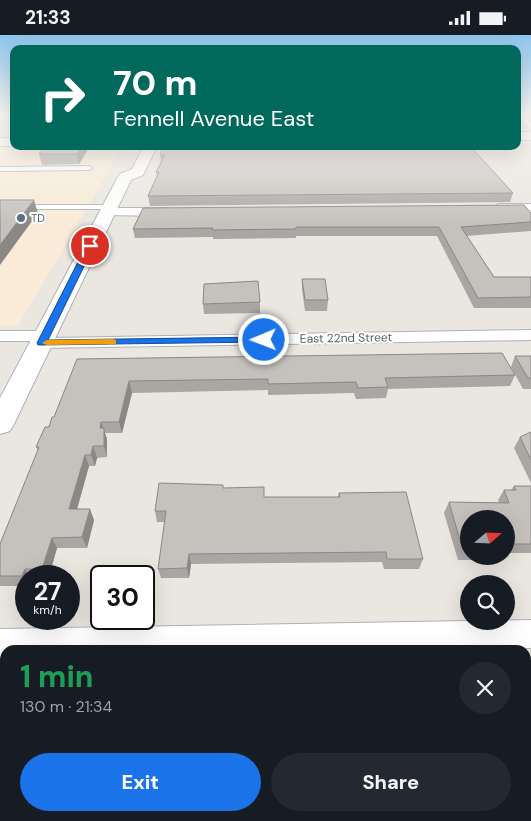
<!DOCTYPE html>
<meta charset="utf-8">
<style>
:root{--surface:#171b24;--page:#242831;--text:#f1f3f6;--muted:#9ea1a6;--accent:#1a73e8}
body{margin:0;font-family:"DM Sans",sans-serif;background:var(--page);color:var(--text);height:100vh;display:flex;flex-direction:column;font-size:19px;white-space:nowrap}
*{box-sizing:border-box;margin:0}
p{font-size:16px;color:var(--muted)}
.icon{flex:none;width:28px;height:28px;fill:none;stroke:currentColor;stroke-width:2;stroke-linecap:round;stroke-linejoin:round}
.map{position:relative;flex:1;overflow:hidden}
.details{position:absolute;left:0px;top:610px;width:531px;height:176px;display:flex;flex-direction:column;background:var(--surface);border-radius:15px 15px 0 0;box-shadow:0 5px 20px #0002}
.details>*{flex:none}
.guide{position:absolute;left:10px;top:10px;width:511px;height:105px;border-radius:10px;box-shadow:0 5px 20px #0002;background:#00695c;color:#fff;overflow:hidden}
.needle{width:32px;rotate:71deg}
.controls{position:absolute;left:460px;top:475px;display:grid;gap:10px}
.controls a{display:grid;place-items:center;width:55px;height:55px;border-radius:50%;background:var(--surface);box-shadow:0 5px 20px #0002;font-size:25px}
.speed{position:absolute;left:15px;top:530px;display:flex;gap:10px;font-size:25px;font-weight:700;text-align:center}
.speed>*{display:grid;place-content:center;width:65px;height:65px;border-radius:50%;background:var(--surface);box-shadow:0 5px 20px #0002;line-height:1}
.speed small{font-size:12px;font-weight:400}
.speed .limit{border:2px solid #111;border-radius:8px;background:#fff;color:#111}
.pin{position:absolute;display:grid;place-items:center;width:42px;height:42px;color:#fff;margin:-21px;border:2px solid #fff;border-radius:50%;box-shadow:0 1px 5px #0007}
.me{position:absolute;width:55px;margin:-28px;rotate:269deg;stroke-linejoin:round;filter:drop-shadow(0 0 4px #0008)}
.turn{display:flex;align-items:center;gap:18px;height:105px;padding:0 20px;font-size:22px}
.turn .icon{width:65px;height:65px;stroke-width:2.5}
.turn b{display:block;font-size:35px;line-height:42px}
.round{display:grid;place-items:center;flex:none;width:52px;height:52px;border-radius:26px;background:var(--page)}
.head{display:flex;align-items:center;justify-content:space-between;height:85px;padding:0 20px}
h1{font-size:30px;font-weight:800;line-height:38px;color:#1e9e55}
.primary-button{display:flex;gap:10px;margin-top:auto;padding:10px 20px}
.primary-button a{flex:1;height:58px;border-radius:30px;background:var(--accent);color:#fff;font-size:20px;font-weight:800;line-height:58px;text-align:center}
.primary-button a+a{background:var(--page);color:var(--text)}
.status{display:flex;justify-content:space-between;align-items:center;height:35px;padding:0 25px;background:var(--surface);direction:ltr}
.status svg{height:14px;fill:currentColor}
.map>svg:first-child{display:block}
.commercial{fill:#f9ebd7}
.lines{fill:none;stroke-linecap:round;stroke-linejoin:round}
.service-casing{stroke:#aeb2b4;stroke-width:2}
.minor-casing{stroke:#aeb2b4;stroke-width:2}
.secondary-casing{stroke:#adb1b4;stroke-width:2}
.service{fill:#fff;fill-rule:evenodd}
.minor{fill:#fff;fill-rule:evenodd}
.secondary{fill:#fff;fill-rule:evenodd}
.wall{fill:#a9a6a3}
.shaded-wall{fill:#8a8784}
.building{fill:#c5c1bd;stroke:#8a8784}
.route{fill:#1a73e8;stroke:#114b97}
.slow{fill:#f59e0b}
.service-dot{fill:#5c6f8a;stroke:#fff;stroke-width:2}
.labels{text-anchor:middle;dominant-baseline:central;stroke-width:4;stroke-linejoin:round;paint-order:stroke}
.far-service-label{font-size:11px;fill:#4e5e75;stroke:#fff;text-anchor:start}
.street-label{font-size:12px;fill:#595d5f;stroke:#fff}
</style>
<div class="status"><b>21:33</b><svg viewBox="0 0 49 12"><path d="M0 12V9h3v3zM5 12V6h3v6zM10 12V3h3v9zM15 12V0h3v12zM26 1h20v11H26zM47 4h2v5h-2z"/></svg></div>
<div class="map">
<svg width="531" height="786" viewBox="0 0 531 786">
<rect width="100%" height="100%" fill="#eae6e0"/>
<path class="commercial" d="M93 113 113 114 118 120 18 291H0V114Z"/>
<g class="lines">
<defs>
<g id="service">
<path d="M0 132 89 131 92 133 89 135 0 136Z"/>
<path d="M0 170H109L112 172 109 174H0Z"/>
</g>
<g id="minor">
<path d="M518 79H521L531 87V94L518 84Z"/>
<path d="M499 169H531V177L495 175 493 173 495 171Z"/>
<path d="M107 173H167L173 177 167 181 103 180 101 177 103 174Z"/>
<path d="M531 295V305L41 313 35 312 33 308 34 306H0V296H44L50 297 52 301 51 303Z"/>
<path d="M531 585V613L406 615H5V622H0V594Z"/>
</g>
<g id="secondary">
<rect x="518" y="97" width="13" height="8"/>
<rect x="0" y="103" width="14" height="8"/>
<path d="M144 111H157L143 140 131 145 14 389 10 396 0 399V363L118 142 120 139 132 134Z"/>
</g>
</defs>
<use href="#service" class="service-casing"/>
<use href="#minor" class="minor-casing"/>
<use href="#secondary" class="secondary-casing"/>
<use href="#service" class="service"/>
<use href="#minor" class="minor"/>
<use href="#secondary" class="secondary"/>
</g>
<g class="wall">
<path d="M45 111H90L79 129 42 130 39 119Z"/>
<path d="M163 111H473L471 112 513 158 510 167 150 171 148 161 157 142 156 137 161 126 160 120Z"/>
<path d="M531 178V196L466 201 494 242H531V273H474L437 201H296V203L213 204V202L135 203 133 194Z"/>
<path d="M302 244 328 265 327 276H305L302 254Z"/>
<path d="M260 267V278L204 279 203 269Z"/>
<path d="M515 321H531V354H523L511 332Z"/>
<path d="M77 324 515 340 510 351 388 354 386 363 356 364 354 358 268 360V355L132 358 122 398H105L107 404V422L97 423 95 431H89L77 474 94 485 87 513H57L49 541H26V551H0V509L38 415 36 412 54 382Z"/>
<path d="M531 397V448L514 413 520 402Z"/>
<path d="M514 451H531V518H506V484H469V521H496L493 525H458L444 478 449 467 499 468 498 465 504 455H511Z"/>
<path d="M223 453 264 462H338L339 458 423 524 419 534H384L382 527 191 529 189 543H161L158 534 165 487H157L155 476Z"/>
<path d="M0 659H5V716L0 732Z"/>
<rect x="526" y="669" width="5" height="110"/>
<path d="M328 781H378V783L375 786H328Z"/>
</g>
<g class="shaded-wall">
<path d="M81 111H90L79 129 77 119Z"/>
<path d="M34 165 38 178 0 230V210Z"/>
<path d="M129 346 132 358 122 398 119 387Z"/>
<path d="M101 387 107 404V422L104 411 100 393Z"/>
<path d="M93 411 97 423 95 431 91 420Z"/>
<path d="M85 420 89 431 74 485 69 474Z"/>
<path d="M90 474 94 485 87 513 82 502Z"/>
<path d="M52 503 57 513 49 541H46L42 534Z"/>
<path d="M189 519 191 529 189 543 187 533Z"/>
<path d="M25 534 30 541H26V547L22 541Z"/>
<path d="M0 708 5 712V716L0 732Z"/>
<path d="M218 781H220L219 786H217Z"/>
</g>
<g class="building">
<path d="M45 111H81L77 119H39Z"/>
<path d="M163 111H470L513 158 148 161 159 137H156L165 120H160Z"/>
<path d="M0 165H34L0 210Z"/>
<path d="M524 170 531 178V187L461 192 494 242H531V262L478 263 439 192H296V194L212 195 213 193 133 194 143 173Z"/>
<path d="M302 244H325L328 265H305Z"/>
<path d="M258 246 260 267 203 269 204 249Z"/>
<path d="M502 318 515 340 385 343 388 352 358 353 356 347 268 349V344L129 346 119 387H101L100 393H104V411H93L91 420H85L69 474H90L82 502 52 503 42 534H25L22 541H0V509L39 412H36L45 392H49L52 382H54L77 324Z"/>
<path d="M515 321H531V343H528Z"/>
<path d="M531 397V425L520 402Z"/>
<path d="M159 448 223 450V453L264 452V462H340L339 458 406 457 423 524H387L386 517 189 519 187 533 158 534 166 476H155Z"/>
<path d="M514 451H531V509H506V484H469V516H463L449 467 509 468 504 455H516Z"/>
<rect x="0" y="659" width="5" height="47"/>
<rect x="526" y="669" width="5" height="106"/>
<path d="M99 781H218L217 786H98Z"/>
<path d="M330 781H378V783Z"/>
</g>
<linearGradient id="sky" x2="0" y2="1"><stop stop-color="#8ec5ed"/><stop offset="0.42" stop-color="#f6f4f1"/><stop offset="1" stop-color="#f6f4f1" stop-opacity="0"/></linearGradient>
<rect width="531" height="189" fill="url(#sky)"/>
<path class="route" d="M87 209 94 211 48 305 264 302 269 305 264 307 38 310 37 308Z"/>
<path class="slow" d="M113 304 116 305V309L47 310 42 308 47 305Z"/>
<circle class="service-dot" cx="21" cy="183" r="5"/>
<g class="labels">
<g class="far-service-label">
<text x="31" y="183">TD</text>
</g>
<g class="street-label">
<text transform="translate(346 303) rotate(-1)">East 22nd Street</text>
</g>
</g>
</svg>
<div class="controls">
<a><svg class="needle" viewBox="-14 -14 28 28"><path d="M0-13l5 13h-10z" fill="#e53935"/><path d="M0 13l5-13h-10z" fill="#9ea1a6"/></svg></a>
<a><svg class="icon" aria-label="search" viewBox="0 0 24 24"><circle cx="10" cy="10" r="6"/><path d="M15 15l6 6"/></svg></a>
</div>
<div class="speed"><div>27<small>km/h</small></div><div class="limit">30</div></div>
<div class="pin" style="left:90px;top:211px;background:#d93025"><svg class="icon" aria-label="arrive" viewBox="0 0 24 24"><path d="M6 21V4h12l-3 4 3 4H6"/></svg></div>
<svg class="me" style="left:264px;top:305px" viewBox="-20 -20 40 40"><circle r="17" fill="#1a73e8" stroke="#fff" stroke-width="3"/><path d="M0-11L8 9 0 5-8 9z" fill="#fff"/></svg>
<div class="guide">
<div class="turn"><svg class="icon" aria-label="right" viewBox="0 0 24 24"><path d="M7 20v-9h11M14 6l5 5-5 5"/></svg><div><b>70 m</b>Fennell Avenue East</div></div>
</div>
<section class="details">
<div class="head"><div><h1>1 min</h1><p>130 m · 21:34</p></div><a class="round"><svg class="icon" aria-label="close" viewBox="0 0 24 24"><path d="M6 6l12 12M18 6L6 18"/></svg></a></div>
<div class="primary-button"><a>Exit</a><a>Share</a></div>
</section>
</div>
